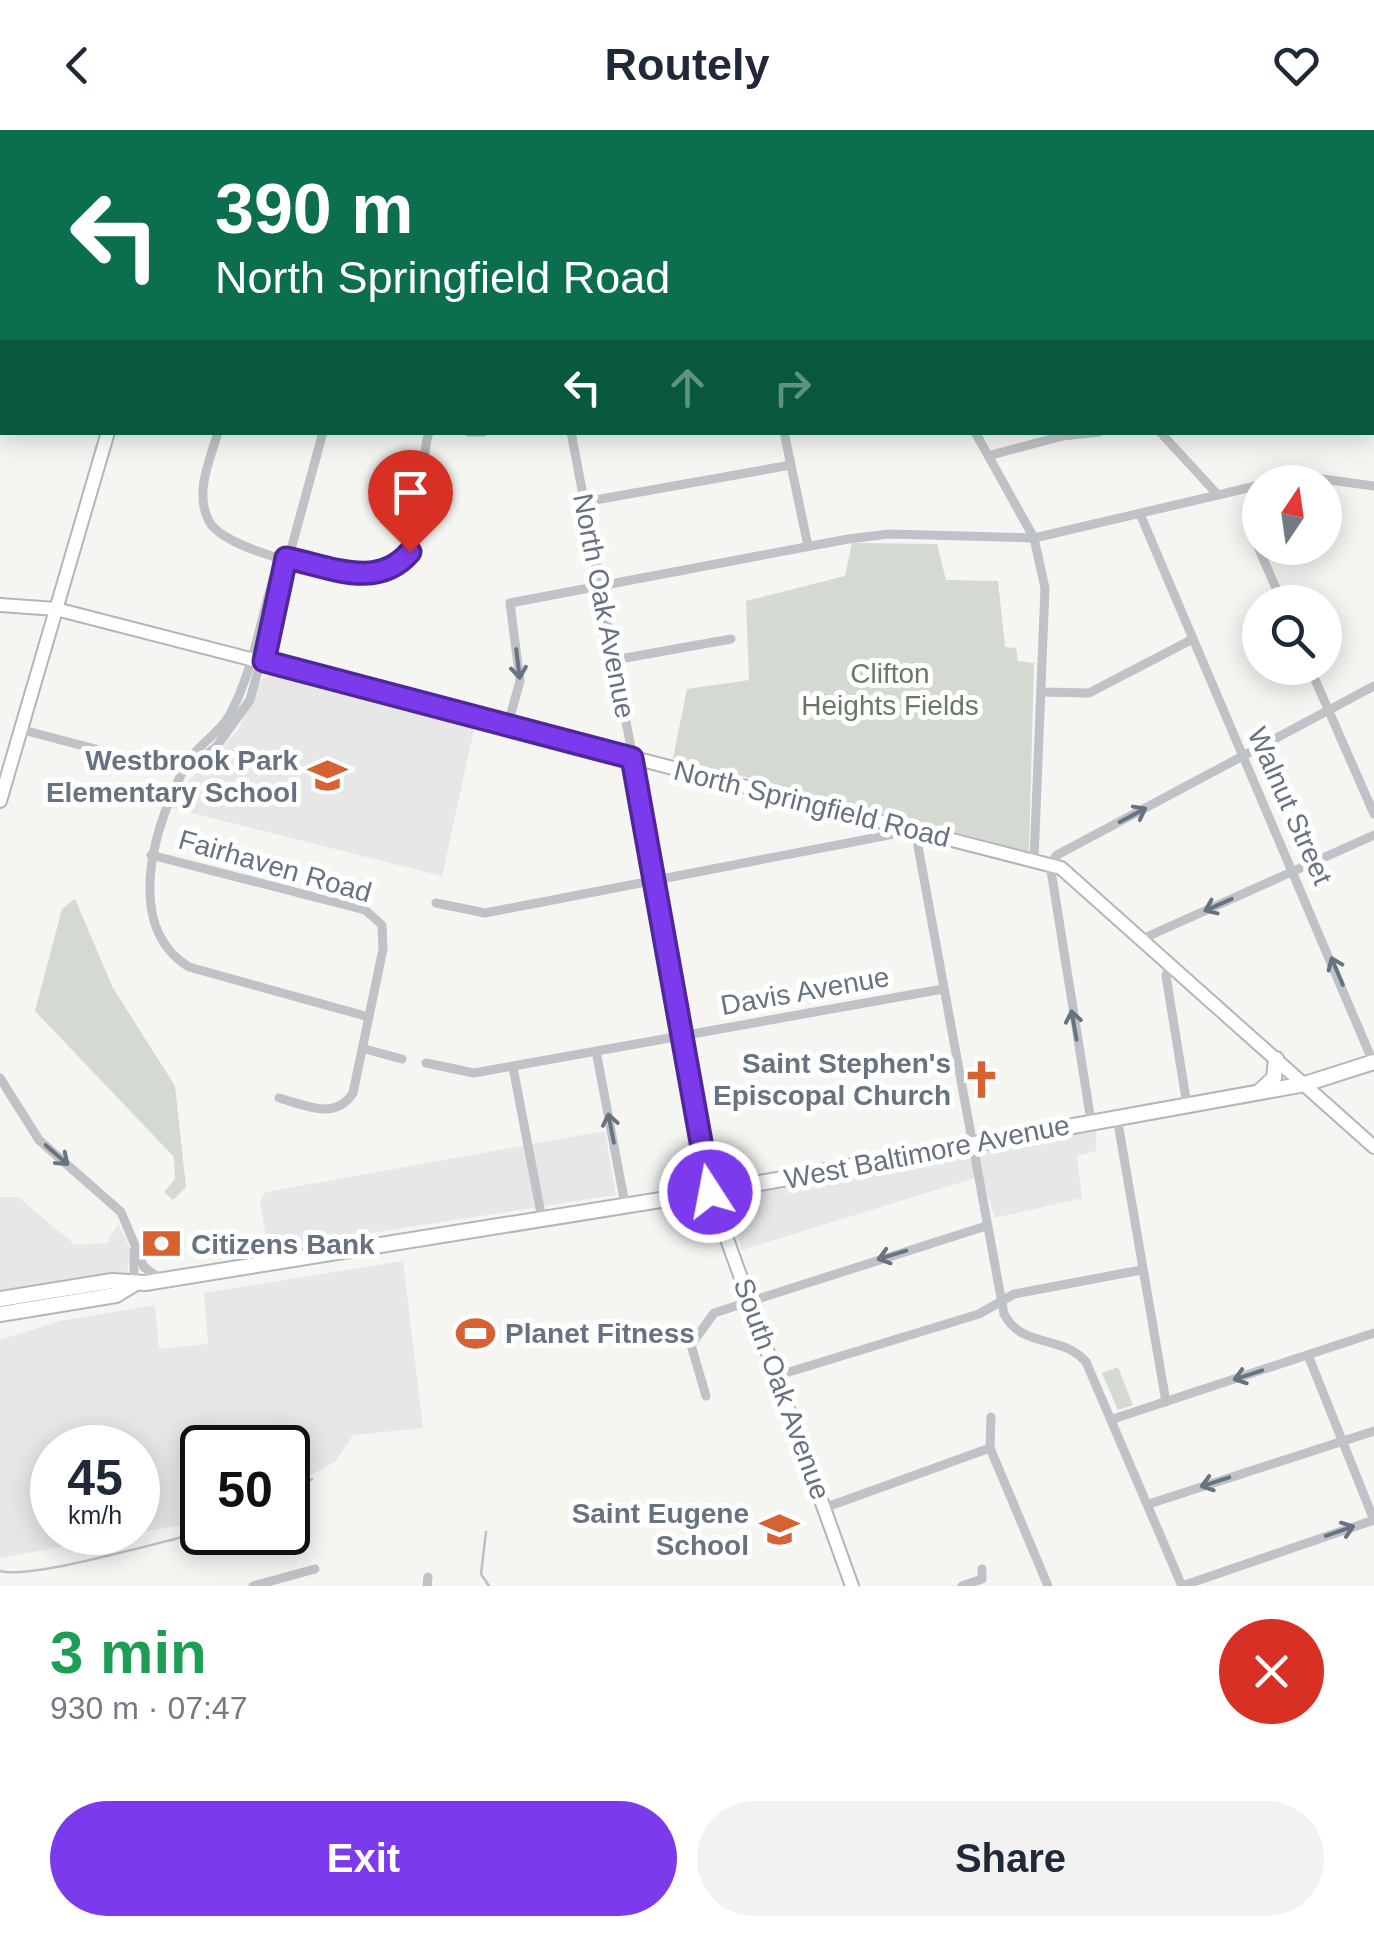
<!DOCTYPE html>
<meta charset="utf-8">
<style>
:root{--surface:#fff;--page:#f2f2f3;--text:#1f2937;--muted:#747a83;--accent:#7c3aed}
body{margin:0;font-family:Helvetica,sans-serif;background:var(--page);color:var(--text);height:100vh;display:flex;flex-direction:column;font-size:38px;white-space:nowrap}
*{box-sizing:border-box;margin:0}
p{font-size:32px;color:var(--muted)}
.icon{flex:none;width:55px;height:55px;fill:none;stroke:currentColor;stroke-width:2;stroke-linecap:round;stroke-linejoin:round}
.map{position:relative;height:1456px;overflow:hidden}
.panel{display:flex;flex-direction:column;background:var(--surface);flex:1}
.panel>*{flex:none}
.top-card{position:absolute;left:0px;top:0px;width:1375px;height:305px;box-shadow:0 5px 25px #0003;background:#0b6e4f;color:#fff;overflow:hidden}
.needle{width:65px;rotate:13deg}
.tools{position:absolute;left:1242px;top:335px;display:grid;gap:20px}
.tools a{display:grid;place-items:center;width:100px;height:100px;border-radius:50%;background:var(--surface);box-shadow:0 5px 25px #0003;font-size:50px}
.speed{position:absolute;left:30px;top:1295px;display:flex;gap:20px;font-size:50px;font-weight:700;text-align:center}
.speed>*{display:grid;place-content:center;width:130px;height:130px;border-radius:50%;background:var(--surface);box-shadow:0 5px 25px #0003;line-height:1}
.speed small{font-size:25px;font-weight:400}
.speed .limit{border:5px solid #111;border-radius:15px;background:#fff;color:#111}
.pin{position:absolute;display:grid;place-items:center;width:85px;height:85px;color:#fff;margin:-102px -42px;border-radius:50% 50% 50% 0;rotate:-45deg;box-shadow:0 0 10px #0007}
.pin .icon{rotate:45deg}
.me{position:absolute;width:110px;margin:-55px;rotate:349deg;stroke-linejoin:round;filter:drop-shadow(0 0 8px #0008)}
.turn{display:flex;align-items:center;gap:35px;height:210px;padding:0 50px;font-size:45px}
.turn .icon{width:130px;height:130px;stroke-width:2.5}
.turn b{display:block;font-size:70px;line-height:85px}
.lanes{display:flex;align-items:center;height:95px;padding:0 50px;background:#0003;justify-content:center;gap:50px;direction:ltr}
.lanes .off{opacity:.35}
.round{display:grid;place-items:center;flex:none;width:105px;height:105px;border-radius:52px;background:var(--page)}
.headline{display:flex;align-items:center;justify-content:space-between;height:170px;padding:0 50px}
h1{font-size:60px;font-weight:800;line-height:75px;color:#1e9e55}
.action{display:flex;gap:20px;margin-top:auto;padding:20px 50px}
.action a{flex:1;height:115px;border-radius:60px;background:var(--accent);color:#fff;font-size:40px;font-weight:800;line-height:115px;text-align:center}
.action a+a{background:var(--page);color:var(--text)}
header{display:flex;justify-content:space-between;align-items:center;height:130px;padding:0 50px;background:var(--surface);font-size:45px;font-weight:800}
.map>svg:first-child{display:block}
.built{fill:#e6e7e6;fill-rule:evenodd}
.green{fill:#d4dad2}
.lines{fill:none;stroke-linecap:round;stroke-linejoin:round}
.stream{stroke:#b9c2c8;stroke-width:2.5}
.river{stroke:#b9c2c8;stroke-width:14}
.secondary-casing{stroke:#b2b6ba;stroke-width:16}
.primary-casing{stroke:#b3b6ba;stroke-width:18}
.minor{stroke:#bfc2c6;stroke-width:9}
.secondary{stroke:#fff;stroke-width:12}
.primary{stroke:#fff;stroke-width:14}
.oneway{stroke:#677381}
.route-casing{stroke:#51269a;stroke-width:25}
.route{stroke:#7c3aed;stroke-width:18}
.labels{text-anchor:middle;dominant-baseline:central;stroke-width:10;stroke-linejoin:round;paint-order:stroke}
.street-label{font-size:28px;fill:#677381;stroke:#fff}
.park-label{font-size:28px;fill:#687965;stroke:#fff}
.poi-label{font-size:28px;font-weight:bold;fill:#677381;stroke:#fff;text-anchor:end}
</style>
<header><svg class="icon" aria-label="back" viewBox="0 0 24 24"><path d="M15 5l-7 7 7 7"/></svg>Routely<svg class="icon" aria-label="heart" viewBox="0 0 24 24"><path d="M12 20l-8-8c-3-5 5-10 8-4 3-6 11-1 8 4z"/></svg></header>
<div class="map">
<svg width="1374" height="1456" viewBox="0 0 1374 1456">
<rect width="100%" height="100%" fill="#f5f5f2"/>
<g class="built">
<path d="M276 544 475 595 442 746 171 678 183 657 238 600 262 549Z"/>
<path d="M605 1001 616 1065 268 1119 260 1071 266 1062Z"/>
<path d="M1096 1001V1021L1077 1026 1082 1068 995 1088 981 1046 742 1120 728 1066Z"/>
<path d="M0 1067H18L75 1115 107 1113 118 1094 130 1118 127 1143 0 1162Z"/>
<path d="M403 1131 423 1298 353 1305 335 1332 288 1357V1318H202V1391L0 1428V1210L60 1191 155 1175 159 1219 208 1214 204 1163ZM52 1318H138V1402H52Z"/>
</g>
<g class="green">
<path d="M852 413 937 414 946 450 998 451 1005 517 1016 518 1018 531 1034 533 1029 722 673 628 687 559 749 550 746 471 845 446Z"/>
<path d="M75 769 113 858 175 956 186 1057 173 1070 164 1062 175 1049 174 1027 35 881 62 779Z"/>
<path d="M1118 1237 1133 1275 1118 1280 1102 1243Z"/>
</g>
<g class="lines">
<g class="stream">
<path d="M288 1366 312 1349"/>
<path d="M486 1402 481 1444 489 1456"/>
<path d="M0 1441C30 1450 163 1411 203 1402"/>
</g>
<g class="river">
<path d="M1124 0 1125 2"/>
<path d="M1372 280H1374"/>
</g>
<defs>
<g id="secondary">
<path d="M263 2 266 0"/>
<path d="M0 475 56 479 1061 738 1374 1017"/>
<path d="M633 628 710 1062 852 1456"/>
<path d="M0 671 108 302"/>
</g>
<g id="primary">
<path d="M1260 961 1274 948 1276 929"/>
<path d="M0 1169 112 1151 145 1153 710 1062 1305 954 1374 932"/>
<path d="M0 1184 116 1165 134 1154"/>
</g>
</defs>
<use href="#secondary" class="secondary-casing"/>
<use href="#primary" class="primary-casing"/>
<g class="minor">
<path d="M135 0 139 2"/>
<path d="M368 0 369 2"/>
<path d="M777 0V2"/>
<path d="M1335 0 1336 2"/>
<path d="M83 2 84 0"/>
<path d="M1046 2V0"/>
<path d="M1372 26 1374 25"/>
<path d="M0 72 2 73"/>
<path d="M1372 124 1374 128"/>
<path d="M0 150 2 151"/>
<path d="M1372 179H1374"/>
<path d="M218 302C210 330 194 363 209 391 225 421 339 447 372 444 387 443 401 434 410 422 434 390 417 339 429 302"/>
<path d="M469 302H483"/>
<path d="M571 302 633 628"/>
<path d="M784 302 808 416"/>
<path d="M975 302 1034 408 1045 458 1034 730"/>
<path d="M1160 302 1218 365 1260 355"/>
<path d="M991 325 1063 306 1099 302"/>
<path d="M1273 352 1301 346 1374 356"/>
<path d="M584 372 791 335"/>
<path d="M1140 384 1373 932"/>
<path d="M1248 394 1282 472"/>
<path d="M287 428 274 446C260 491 252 545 229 586 219 604 198 614 188 632 157 686 120 795 189 837L369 887"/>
<path d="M614 530 731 509"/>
<path d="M1310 538 1374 684"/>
<path d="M1042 562 1089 563 1191 510"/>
<path d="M508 594 520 551 510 473 848 409 889 404 1034 408 1218 365"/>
<path d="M19 599 183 642"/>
<path d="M185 640 216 617 250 570 323 302"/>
<path d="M151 725 365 780 382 795 383 819 353 963C335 991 305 975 279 968"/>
<path d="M436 773 485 783 915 700 1004 1184C1022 1219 1062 1204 1086 1232L1182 1456"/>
<path d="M1142 809 1374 705"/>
<path d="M1170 835 1166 846 1187 975"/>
<path d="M365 919 402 929"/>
<path d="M596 921 625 1074"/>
<path d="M426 933 474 943 943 859"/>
<path d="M513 937 542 1089"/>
<path d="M0 948 39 1010 121 1082 144 1137 162 1150"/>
<path d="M1117 987 1166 1272"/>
<path d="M1091 991 1050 734 1057 725 1374 556"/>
<path d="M134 1154V1121"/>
<path d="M1308 1225 1374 1390"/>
<path d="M776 1246 979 1184 1014 1164 1141 1140"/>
<path d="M706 1266 691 1215 714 1183 986 1096"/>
<path d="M991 1287 990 1318 1048 1456"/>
<path d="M1113 1289 1374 1203"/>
<path d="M1149 1374 1374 1301"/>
<path d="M824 1378 990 1318"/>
<path d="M253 1456 315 1439"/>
<path d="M427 1456 428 1447"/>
<path d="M962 1456 982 1449V1439"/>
<path d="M1182 1456 1374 1390"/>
</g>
<use href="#secondary" class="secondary"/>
<use href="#primary" class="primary"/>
</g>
<defs><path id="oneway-shaft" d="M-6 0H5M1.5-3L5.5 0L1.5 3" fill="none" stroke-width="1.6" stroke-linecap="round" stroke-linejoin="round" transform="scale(2.5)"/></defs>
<g class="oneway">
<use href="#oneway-shaft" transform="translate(518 534) rotate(83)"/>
<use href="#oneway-shaft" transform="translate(1133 685) rotate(-28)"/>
<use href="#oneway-shaft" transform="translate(1218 775) rotate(156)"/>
<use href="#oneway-shaft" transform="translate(1337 841) rotate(-113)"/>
<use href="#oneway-shaft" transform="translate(1074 895) rotate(-100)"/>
<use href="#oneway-shaft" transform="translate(611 998) rotate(-101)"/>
<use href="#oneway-shaft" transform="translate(57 1025) rotate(41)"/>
<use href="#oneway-shaft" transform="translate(892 1125) rotate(163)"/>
<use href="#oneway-shaft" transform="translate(1248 1245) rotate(162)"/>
<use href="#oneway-shaft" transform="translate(1215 1352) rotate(162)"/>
<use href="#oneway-shaft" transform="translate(1340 1401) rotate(-19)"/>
</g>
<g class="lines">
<defs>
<path id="route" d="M410 422C377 461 328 436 286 428L264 531 632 628 710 1062"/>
</defs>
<use href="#route" class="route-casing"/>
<use href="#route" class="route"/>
</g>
<defs>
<symbol id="school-bare" viewBox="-9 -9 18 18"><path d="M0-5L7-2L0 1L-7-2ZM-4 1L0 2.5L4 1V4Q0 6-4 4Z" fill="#d66232" stroke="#fff" stroke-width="2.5" paint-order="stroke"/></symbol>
<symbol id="church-bare" viewBox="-9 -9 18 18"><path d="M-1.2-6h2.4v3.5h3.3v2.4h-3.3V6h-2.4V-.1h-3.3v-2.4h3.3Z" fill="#d66232" stroke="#fff" stroke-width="2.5" paint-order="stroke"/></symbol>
<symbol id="bank-bare" viewBox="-9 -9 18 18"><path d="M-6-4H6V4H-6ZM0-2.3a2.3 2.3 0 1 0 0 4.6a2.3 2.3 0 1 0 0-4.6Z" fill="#d66232" stroke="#fff" stroke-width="2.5" paint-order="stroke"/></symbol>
<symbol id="stadium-bare" viewBox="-9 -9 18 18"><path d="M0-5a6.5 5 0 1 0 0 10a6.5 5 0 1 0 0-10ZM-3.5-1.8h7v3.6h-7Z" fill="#d66232" stroke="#fff" stroke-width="2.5" paint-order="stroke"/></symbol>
</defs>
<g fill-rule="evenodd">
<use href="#school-bare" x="300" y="618" width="55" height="55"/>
<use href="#church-bare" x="954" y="922" width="55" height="55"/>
<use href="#bank-bare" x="134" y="1086" width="55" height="55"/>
<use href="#stadium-bare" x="448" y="1176" width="55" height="55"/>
<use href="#school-bare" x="752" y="1372" width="55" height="55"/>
</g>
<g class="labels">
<g class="street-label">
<text transform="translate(604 476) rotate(79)">North Oak Avenue</text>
<text transform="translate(812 674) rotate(14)">North Springfield Road</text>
<text transform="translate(1290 676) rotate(66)">Walnut Street</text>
<text transform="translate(275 736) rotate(16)">Fairhaven Road</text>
<text transform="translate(805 861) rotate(-10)">Davis Avenue</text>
<text transform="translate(927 1022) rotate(-11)">West Baltimore Avenue</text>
<text transform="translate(782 1259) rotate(70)">South Oak Avenue</text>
</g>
<g class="park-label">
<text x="890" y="543">Clifton<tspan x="890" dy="32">Heights Fields</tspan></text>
</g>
<g class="poi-label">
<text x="298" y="630">Westbrook Park<tspan x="298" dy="32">Elementary School</tspan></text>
<text x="951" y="933">Saint Stephen's<tspan x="951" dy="32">Episcopal Church</tspan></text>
<text x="191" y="1114" text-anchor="start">Citizens Bank</text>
<text x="505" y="1203" text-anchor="start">Planet Fitness</text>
<text x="749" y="1383">Saint Eugene<tspan x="749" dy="32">School</tspan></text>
</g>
</g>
</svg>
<div class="tools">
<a><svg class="needle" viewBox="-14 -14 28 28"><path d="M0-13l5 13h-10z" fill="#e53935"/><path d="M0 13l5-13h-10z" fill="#747a83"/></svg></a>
<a><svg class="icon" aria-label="search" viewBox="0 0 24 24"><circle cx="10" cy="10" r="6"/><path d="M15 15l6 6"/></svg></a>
</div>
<div class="speed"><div>45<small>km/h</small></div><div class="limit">50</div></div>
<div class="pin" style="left:410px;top:422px;background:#d93025"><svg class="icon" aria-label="arrive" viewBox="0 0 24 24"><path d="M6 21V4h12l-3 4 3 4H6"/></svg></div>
<svg class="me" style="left:710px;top:1062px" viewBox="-20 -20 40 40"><circle r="17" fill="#7c3aed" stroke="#fff" stroke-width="3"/><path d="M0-11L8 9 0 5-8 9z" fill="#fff"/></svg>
<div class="top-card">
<div class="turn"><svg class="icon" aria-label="left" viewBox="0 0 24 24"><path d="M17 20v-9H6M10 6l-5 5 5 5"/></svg><div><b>390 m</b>North Springfield Road</div></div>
<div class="lanes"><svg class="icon" aria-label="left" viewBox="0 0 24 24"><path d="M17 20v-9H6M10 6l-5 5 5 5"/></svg><svg class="icon off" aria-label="ahead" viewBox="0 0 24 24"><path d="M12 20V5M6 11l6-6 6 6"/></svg><svg class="icon off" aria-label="right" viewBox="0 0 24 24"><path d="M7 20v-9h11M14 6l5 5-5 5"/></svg></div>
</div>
</div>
<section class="panel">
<div class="headline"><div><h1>3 min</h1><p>930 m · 07:47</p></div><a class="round" style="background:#d93025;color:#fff"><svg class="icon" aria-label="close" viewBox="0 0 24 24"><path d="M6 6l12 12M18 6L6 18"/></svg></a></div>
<div class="action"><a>Exit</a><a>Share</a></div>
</section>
